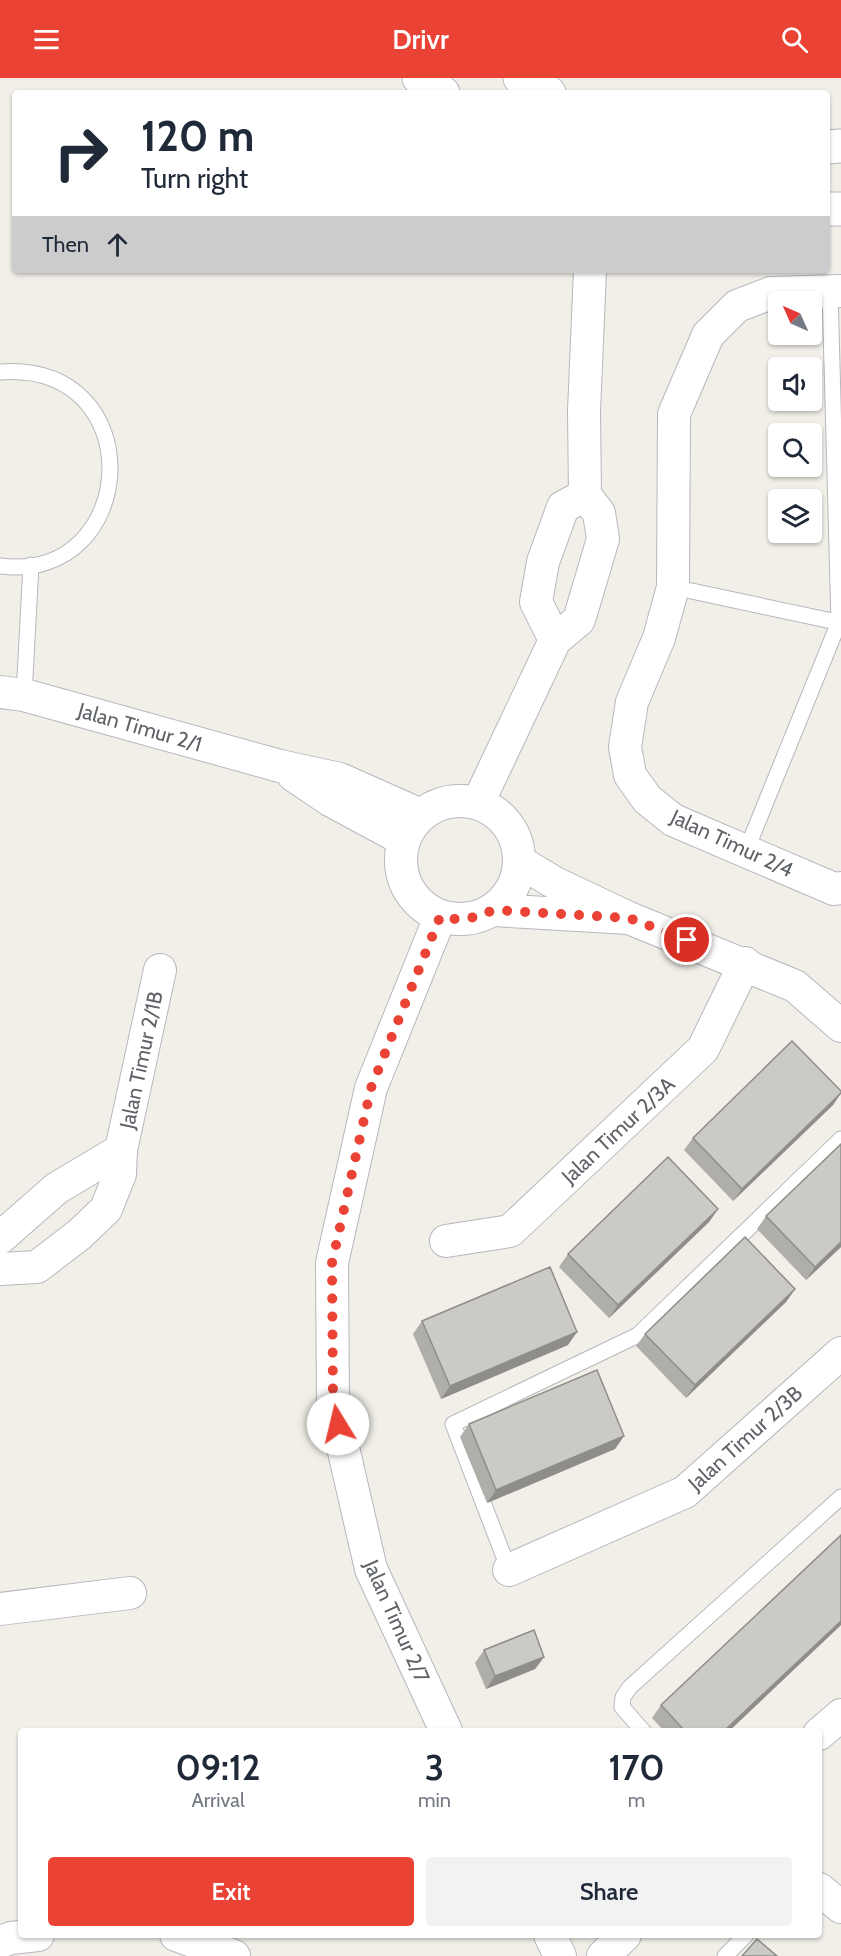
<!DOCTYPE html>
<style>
:root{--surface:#fff;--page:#f2f2f3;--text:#1f2937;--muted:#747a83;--accent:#ea4335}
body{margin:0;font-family:Cabin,sans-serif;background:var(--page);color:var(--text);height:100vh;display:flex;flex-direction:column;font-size:22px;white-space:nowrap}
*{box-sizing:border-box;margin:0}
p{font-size:20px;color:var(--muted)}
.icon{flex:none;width:33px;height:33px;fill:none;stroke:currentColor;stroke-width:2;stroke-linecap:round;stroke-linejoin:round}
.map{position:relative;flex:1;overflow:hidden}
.side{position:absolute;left:18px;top:1650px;width:804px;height:210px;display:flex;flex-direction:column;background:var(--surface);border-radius:6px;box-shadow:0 2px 4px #0004}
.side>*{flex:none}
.guide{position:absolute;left:12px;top:12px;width:818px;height:183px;border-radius:6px;box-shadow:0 2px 4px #0004;background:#fff;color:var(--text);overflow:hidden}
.needle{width:39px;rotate:315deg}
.tools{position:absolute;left:768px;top:213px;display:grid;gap:12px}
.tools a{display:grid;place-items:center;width:54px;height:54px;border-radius:6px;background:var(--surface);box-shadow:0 2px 4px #0004;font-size:30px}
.pin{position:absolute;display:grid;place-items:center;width:51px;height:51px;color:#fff;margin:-26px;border:3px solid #fff;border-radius:50%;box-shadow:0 2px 6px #0007}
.me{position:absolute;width:66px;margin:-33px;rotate:351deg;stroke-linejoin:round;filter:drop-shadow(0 0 4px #0008)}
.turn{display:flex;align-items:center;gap:21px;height:126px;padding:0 30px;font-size:27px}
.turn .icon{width:78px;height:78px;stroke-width:2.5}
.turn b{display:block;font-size:42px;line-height:51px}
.then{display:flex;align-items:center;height:57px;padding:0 30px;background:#0003;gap:12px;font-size:22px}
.eta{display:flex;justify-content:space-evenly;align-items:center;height:102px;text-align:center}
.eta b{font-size:36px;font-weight:600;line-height:42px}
.primary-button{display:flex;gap:12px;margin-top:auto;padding:12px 30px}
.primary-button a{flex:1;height:69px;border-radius:6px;background:var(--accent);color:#fff;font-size:24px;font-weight:600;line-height:69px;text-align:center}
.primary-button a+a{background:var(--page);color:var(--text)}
header{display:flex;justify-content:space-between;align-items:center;height:78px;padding:0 30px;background:var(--accent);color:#fff;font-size:27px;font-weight:600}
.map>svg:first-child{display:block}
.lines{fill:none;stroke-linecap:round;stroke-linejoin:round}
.service-casing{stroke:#b5b8bc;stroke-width:17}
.minor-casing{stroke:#b5b8bc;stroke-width:34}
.tertiary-casing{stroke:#b5b8bc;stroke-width:35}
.service{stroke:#fff;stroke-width:15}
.minor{stroke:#fff;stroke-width:32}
.tertiary{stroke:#fff;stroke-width:33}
.wall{fill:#afaea9}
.shaded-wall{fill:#8f8d8a}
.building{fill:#cccac5;stroke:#8f8d8a;stroke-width:1.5}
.route{stroke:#ea4335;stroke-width:10;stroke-dasharray:0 18}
.labels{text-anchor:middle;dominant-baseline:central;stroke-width:6;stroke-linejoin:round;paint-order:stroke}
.street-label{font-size:21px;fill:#5f6368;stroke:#fff}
</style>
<header><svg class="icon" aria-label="menu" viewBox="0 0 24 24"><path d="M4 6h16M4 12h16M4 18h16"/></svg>Drivr<svg class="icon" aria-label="search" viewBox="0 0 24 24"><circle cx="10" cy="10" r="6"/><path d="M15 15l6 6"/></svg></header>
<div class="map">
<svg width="841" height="1878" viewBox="0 0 841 1878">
<rect width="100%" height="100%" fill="#f1efe8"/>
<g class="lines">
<defs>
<g id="service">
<path d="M0 294C153 283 140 506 0 488"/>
<path d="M673 509 841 545"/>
<path d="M24 617 31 487"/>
<path d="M746 773 839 544 830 213"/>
<path d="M509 1492 453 1346 638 1257 841 1061"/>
<path d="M643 1653 622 1629 623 1619 630 1609 841 1419"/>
<path d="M725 1878 746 1857"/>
</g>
<g id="minor">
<path d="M841 213 771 215 737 228 708 257 674 336 673 509 659 560 632 624 625 669 630 697 647 721 673 742 834 811 841 810"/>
<path d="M555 562 536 524 543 484 563 429 585 417"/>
<path d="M0 614 24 617 280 688 340 701 421 737"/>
<path d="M293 697 330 722 404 762"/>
<circle cx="460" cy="782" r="59"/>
<path d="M478 725 555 562 579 542 603 461 599 435 585 417 584 333 590 192"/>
<path d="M493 832 629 840 555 805 520 784"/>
<path d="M440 839 371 1010 332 1185 333 1326 371 1491 446 1653"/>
<path d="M629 840 795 908 841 948"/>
<path d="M0 1160 57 1110 121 1072"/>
<path d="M446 1163 510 1153 703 971 745 885"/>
<path d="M0 1191 37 1189 80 1156 106 1131 120 1096 121 1072 160 892"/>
<path d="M509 1492 685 1414 841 1275"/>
<path d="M0 1531 130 1515"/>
<path d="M819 1656 841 1637"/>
<path d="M819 1811 841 1829"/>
<path d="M176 1857 234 1878"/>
<path d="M550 1857 560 1878"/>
<path d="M0 1864 11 1860 38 1857"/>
<path d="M603 1878 625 1857"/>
</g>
<g id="tertiary">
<path d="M419 0 443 15"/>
<path d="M520 0 549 15"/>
<path d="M826 69 841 68"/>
<path d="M826 131H841"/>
</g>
</defs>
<use href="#service" class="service-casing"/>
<use href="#minor" class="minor-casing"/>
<use href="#tertiary" class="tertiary-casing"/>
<use href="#service" class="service"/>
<use href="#minor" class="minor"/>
<use href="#tertiary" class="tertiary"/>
</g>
<g class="wall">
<path d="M841 1015 833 1027 733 1123 684 1072 693 1060Z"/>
<path d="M841 1066V1169L806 1202 757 1151 766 1138Z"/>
<path d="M718 1131 709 1144 609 1240 559 1189 568 1176Z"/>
<path d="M795 1211 786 1224 686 1320 636 1268 645 1256Z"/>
<path d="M422 1243 568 1267 441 1321 413 1256Z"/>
<path d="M469 1346 624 1358 615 1371 487 1425 460 1359Z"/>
<path d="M841 1547 729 1653H664L652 1640 661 1627Z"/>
<path d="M484 1572 544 1579 535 1591 486 1611 475 1585Z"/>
</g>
<g class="shaded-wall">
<path d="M841 1015 833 1027 733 1123 742 1111Z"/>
<path d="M718 1131 709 1144 609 1240 618 1227Z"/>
<path d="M841 1164V1169L806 1202 815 1189Z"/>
<path d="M795 1211 786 1224 686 1320 695 1307Z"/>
<path d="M577 1254 568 1267 441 1321 450 1308Z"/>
<path d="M624 1358 615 1371 487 1425 496 1412Z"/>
<path d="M841 1543V1547L729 1653H724Z"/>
<path d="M544 1579 535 1591 486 1611 495 1598Z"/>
</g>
<g class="building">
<path d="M792 963 841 1013V1015L742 1111 693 1060Z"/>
<path d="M841 1066V1164L815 1189 766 1138Z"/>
<path d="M668 1079 718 1131 618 1227 568 1176Z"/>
<path d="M745 1159 795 1211 695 1307 645 1256Z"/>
<path d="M550 1189 577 1254 450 1308 422 1243Z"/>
<path d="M597 1292 624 1358 496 1412 469 1346Z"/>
<path d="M841 1457V1543L724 1653H685L661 1627Z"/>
<path d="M534 1552 544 1579 495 1598 484 1572Z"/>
<path d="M757 1861 777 1878H742Z"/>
</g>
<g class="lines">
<path class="route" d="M338 1346 333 1326 332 1185 371 1010 440 839C460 843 474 841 493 832L629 840 687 862"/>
</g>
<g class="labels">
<g class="street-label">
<text transform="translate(140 649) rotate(16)">Jalan Timur 2/1</text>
<text transform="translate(732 765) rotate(25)">Jalan Timur 2/4</text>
<text transform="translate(141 982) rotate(-78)">Jalan Timur 2/1B</text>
<text transform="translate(618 1052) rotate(-43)">Jalan Timur 2/3A</text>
<text transform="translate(745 1360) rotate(-42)">Jalan Timur 2/3B</text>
<text transform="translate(397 1543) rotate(66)">Jalan Timur 2/7</text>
</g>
</g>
</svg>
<div class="tools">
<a><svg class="needle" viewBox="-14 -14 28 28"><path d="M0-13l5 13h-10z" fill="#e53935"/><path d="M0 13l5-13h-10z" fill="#747a83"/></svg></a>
<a><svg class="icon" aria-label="sound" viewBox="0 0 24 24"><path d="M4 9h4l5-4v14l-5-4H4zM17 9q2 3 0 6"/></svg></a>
<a><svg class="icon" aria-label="search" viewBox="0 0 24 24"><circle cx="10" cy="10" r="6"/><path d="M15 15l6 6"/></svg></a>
<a><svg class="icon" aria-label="layers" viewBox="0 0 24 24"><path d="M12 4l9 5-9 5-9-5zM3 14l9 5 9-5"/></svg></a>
</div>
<div class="pin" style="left:687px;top:862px;background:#d93025"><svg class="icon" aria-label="arrive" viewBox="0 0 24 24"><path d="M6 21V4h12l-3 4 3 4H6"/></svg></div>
<svg class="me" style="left:338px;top:1346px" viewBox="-20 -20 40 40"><circle r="19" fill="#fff"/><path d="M0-13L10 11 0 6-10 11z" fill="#ea4335"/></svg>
<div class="guide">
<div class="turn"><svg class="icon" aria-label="right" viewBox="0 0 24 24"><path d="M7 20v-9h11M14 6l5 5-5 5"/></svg><div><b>120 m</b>Turn right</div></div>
<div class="then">Then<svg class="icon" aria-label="ahead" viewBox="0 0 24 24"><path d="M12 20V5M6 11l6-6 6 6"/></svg></div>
</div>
<section class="side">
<div class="eta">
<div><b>09:12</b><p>Arrival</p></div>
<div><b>3</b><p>min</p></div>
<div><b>170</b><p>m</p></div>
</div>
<div class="primary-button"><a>Exit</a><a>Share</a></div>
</section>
</div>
